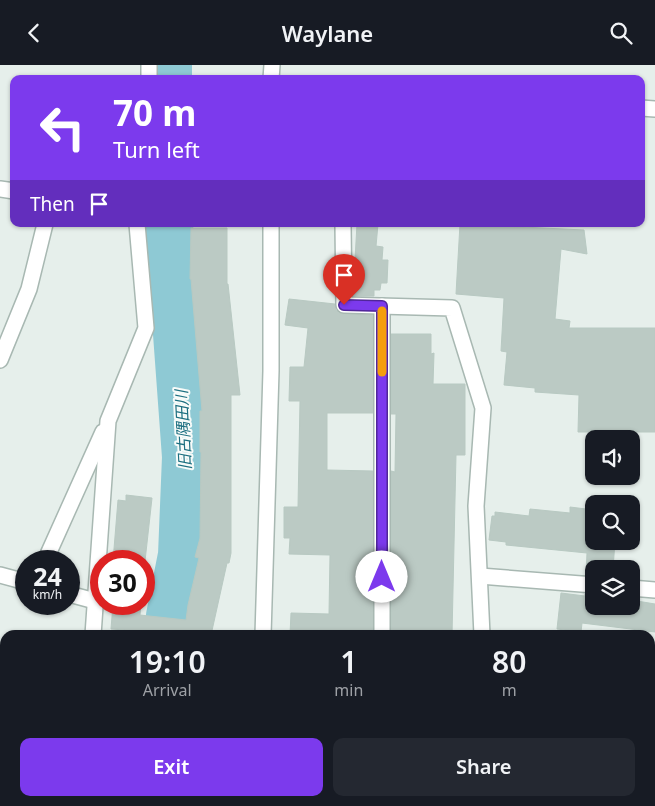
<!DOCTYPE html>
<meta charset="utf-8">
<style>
:root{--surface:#171b24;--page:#242831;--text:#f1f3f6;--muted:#9ea1a6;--accent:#7c3aed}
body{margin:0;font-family:"Noto Sans","Noto Sans JP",sans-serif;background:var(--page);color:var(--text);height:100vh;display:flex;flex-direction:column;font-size:19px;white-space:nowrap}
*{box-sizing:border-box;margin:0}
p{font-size:16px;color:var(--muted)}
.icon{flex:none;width:28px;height:28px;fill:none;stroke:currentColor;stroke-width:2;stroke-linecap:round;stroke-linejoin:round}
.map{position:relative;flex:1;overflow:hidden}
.side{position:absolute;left:0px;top:565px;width:655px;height:176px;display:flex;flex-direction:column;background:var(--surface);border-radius:15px 15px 0 0;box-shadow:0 1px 4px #0004}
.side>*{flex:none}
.hud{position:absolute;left:10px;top:10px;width:635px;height:152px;border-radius:10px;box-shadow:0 1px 4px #0004;background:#7c3aed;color:#fff;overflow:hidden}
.buttons{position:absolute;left:585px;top:365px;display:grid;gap:10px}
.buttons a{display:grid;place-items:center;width:55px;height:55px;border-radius:10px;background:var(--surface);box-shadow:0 1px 4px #0004;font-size:25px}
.speed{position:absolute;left:15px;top:485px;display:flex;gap:10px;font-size:25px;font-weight:700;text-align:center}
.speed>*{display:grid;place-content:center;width:65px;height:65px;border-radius:50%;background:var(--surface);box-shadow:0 1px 4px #0004;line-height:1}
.speed small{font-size:12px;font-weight:400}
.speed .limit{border:8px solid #d22;background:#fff;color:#111}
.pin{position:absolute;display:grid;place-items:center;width:42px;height:42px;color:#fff;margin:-51px -21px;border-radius:50% 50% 50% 0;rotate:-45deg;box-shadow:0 0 5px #0007}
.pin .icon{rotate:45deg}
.me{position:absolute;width:55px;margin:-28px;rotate:0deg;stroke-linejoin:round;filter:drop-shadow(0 0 4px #0008)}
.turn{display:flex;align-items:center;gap:18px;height:105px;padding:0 20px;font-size:22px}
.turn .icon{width:65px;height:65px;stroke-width:2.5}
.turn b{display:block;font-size:35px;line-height:42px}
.then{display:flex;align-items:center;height:48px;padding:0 20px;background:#0003;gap:10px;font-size:19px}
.eta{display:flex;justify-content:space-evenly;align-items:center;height:85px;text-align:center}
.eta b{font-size:30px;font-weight:600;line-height:35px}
.cta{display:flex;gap:10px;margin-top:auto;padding:10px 20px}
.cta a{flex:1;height:58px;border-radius:10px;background:var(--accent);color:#fff;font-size:20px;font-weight:600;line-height:58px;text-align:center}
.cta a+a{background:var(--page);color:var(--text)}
header{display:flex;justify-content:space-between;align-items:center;height:65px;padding:0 20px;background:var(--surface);font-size:22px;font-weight:600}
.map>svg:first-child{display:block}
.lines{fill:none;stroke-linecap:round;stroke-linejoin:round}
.river{stroke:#8ec9d4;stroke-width:48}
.building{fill:#bbcac4;stroke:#b8c9c2}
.minor-casing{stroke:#a8b8b2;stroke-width:18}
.minor{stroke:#fff;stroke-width:15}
.route-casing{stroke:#51269a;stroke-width:12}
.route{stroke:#7c3aed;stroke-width:9}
.slow{stroke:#f59e0b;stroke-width:9}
.labels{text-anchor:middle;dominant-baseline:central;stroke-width:4;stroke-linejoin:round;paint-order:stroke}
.water-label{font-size:16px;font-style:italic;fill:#1c6f80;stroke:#f7fbf9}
</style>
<header><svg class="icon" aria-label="back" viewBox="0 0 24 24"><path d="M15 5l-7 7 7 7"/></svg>Waylane<svg class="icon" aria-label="search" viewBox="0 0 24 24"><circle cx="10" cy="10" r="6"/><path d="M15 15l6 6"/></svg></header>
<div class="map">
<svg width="655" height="741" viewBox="0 0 655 741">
<rect width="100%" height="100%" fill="#e6efeb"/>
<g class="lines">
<g class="river">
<path d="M168 14V0"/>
<path d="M168 570 170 551 182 490 186 392 169 159"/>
<path d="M155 741V736"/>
</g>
</g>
<g class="building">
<path d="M357 159H378L376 181 383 182 382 195H388L387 218H381L380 225H374V231H353Z"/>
<path d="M460 159 584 165 587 189 561 184 555 254 570 256 569 263H655V367H578L579 330 535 327V323L504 320 507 287 501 286 504 233 456 229Z"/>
<path d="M191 163H227V219H228L240 330H231V488L229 498H227L211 570H124L125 565 111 564 113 539H141L140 550 186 555 188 540 199 493 195 492 200 473 201 387H200V346H202L191 214H190Z"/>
<path d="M289 234 335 239 336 245 343 249 373 250V348H327V405L373 406V570H290L291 548 329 549 330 490 289 489 290 473H284V442H298L300 336H289L290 302H304L308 263 285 260Z"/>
<path d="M391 269H431V289L434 288 433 319H465V390H456L452 570H391V406L395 407 396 349H391Z"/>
<path d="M126 430 152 433 145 496H113L118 435 126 436Z"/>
<path d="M570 442 594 445V476H615L613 504H594V511L586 510 587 488 506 480V477L489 475 492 451H495V447L529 451 530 444 570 448Z"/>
<path d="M561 528 585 531V529H594V541H631V535L655 539V567L582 558 581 567 557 564Z"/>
</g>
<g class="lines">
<defs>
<g id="minor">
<path d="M149 14V0"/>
<path d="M271 14 272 0"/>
<path d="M641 43 655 44"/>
<path d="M0 124 14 126"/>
<path d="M343 159 344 240 452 243 483 343 476 441 482 570"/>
<path d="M382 241V570"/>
<path d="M0 295 29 224 45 159"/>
<path d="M45 496 103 367"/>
<path d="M0 510 26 517"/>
<path d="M480 511 594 520"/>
<path d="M631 523 655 525"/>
<path d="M69 529 95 536"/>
<path d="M93 570 108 356 146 263 137 159"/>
<path d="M263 570 271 306V159"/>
<path d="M0 650 5 651"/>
<path d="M475 736 480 737"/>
<path d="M70 741 71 736"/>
<path d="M258 741V736"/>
<path d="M380 741V736"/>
</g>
</defs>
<use href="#minor" class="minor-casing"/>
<use href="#minor" class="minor"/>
</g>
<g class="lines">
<defs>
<path id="route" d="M344 240 382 241V512"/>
</defs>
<use href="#route" class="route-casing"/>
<use href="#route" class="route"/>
<path class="slow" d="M382 246V307"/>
</g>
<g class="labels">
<g class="water-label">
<text transform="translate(183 365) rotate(-93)">旧古隅田川</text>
</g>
</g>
</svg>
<div class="buttons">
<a><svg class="icon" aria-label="sound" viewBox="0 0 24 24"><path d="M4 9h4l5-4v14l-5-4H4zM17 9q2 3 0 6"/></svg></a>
<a><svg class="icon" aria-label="search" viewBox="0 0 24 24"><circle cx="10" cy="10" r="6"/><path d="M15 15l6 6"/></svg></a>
<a><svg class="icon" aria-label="layers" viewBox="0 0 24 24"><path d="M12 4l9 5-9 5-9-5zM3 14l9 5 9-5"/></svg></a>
</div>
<div class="speed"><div>24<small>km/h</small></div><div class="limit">30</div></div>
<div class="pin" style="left:344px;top:240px;background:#d93025"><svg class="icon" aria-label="arrive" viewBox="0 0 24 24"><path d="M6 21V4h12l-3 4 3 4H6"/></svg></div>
<svg class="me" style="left:382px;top:512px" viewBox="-20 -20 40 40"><circle r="19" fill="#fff"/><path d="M0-13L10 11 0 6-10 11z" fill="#7c3aed"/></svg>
<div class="hud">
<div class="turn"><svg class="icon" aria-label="left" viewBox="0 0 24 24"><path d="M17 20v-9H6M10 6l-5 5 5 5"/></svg><div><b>70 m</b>Turn left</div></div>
<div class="then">Then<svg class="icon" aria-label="arrive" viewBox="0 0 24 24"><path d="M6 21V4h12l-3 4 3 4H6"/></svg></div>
</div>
<section class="side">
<div class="eta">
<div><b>19:10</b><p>Arrival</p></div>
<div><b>1</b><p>min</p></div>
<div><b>80</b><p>m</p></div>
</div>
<div class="cta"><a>Exit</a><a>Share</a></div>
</section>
</div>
